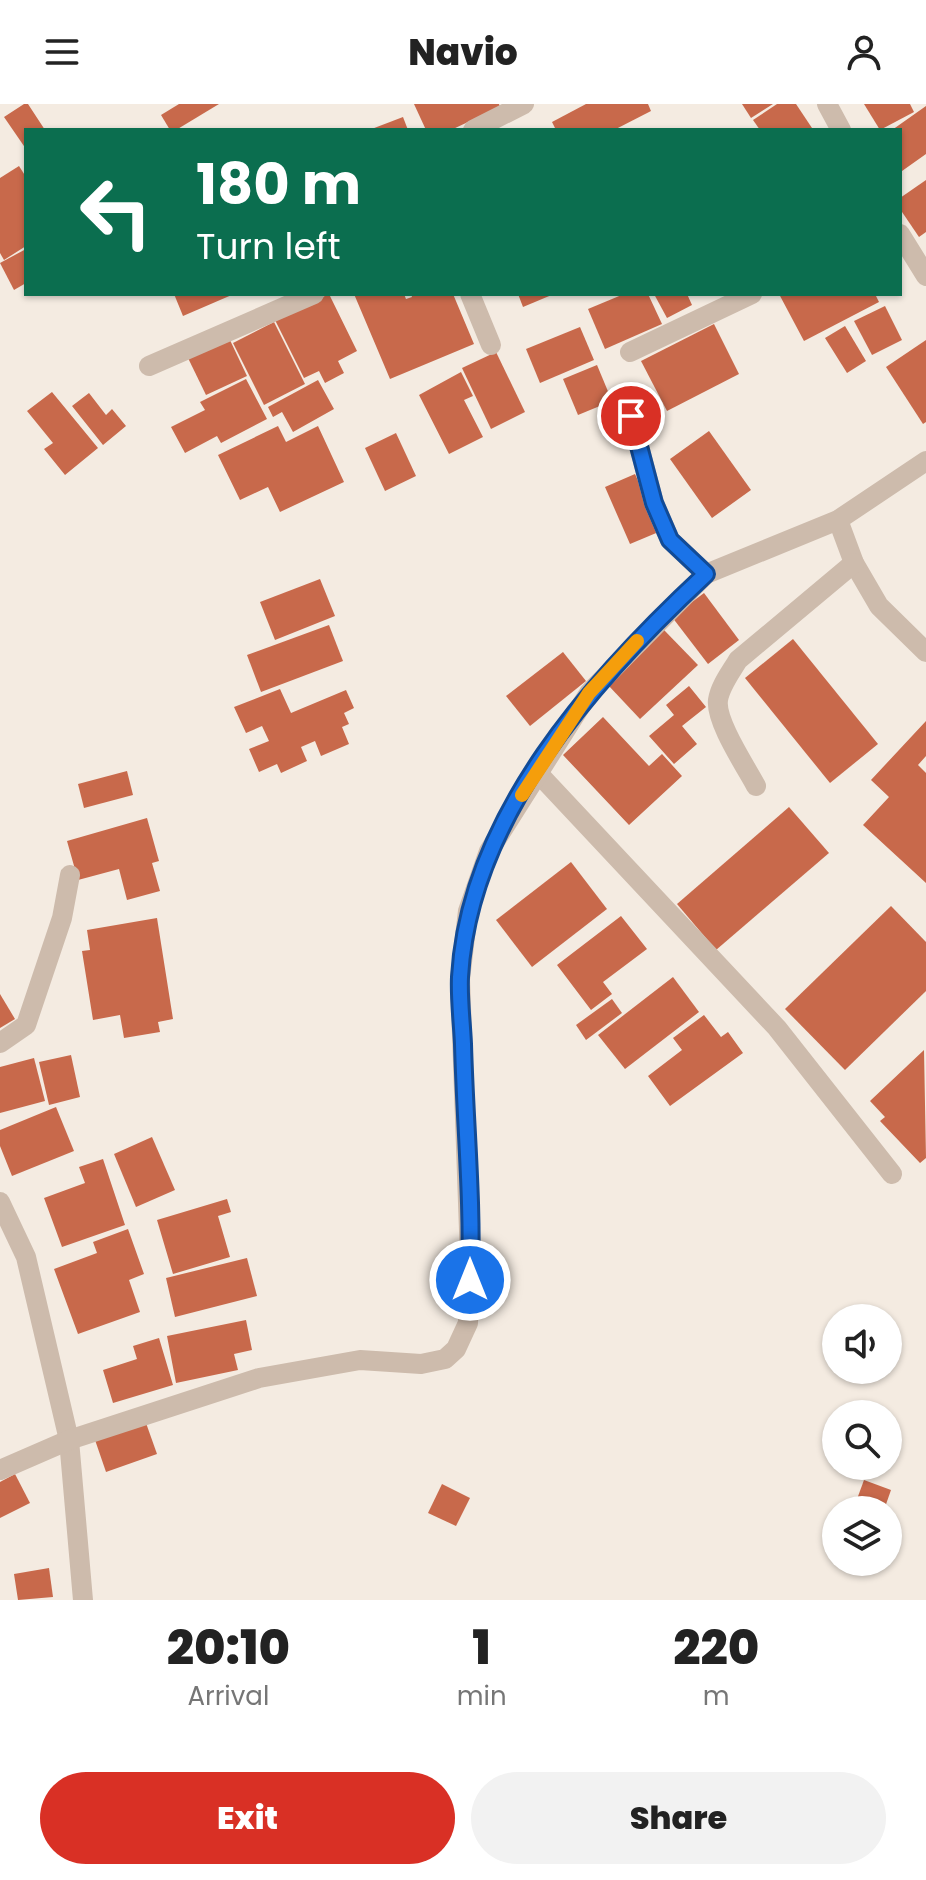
<!DOCTYPE html>
<style>
:root{--surface:#fff;--page:#f2f2f2;--text:#222;--muted:#767676;--accent:#d93025}
body{margin:0;font-family:Poppins,sans-serif;background:var(--page);color:var(--text);height:100vh;display:flex;flex-direction:column;font-size:30px;white-space:nowrap}
*{box-sizing:border-box;margin:0}
p{font-size:26px;color:var(--muted)}
.icon{flex:none;width:44px;height:44px;fill:none;stroke:currentColor;stroke-width:2;stroke-linecap:round;stroke-linejoin:round}
.map{position:relative;height:1496px;overflow:hidden}
.panel{display:flex;flex-direction:column;background:var(--surface);flex:1}
.panel>*{flex:none}
.banner{position:absolute;left:24px;top:24px;width:878px;height:168px;border-radius:0px;box-shadow:0 2px 6px #0004;background:#0b6e4f;color:#fff;overflow:hidden}
.tools{position:absolute;left:822px;top:1200px;display:grid;gap:16px}
.tools a{display:grid;place-items:center;width:80px;height:80px;border-radius:50%;background:var(--surface);box-shadow:0 2px 6px #0004;font-size:40px}
.pin{position:absolute;display:grid;place-items:center;width:68px;height:68px;color:#fff;margin:-34px;border:4px solid #fff;border-radius:50%;box-shadow:0 2px 8px #0007}
.me{position:absolute;width:88px;margin:-44px;rotate:0deg;stroke-linejoin:round;filter:drop-shadow(0 0 6px #0008)}
.turn{display:flex;align-items:center;gap:28px;height:168px;padding:0 40px;font-size:36px}
.turn .icon{width:104px;height:104px;stroke-width:2.5}
.turn b{display:block;font-size:56px;line-height:68px}
.eta{display:flex;justify-content:space-evenly;align-items:center;height:136px;text-align:center}
.eta b{font-size:48px;font-weight:800;line-height:56px}
.action{display:flex;gap:16px;margin-top:auto;padding:16px 40px}
.action a{flex:1;height:92px;border-radius:48px;background:var(--accent);color:#fff;font-size:32px;font-weight:800;line-height:92px;text-align:center}
.action a+a{background:var(--page);color:var(--text)}
header{display:flex;justify-content:space-between;align-items:center;height:104px;padding:0 40px;background:var(--surface);font-size:36px;font-weight:800}
.map>svg:first-child{display:block}
.building{fill:#c8694b}
.lines{fill:none;stroke-linecap:round;stroke-linejoin:round}
.minor{stroke:#cdbbac;stroke-width:20}
.route-casing{stroke:#114b97;stroke-width:20}
.route{stroke:#1a73e8;stroke-width:14}
.slow{stroke:#f59e0b;stroke-width:14}
</style>
<header><svg class="icon" aria-label="menu" viewBox="0 0 24 24"><path d="M4 6h16M4 12h16M4 18h16"/></svg>Navio<svg class="icon" aria-label="person" viewBox="0 0 24 24"><circle cx="12" cy="8" r="4"/><path d="M4 21q1-7 8-7t8 7"/></svg></header>
<div class="map">
<svg width="926" height="1496" viewBox="0 0 926 1496">
<rect width="100%" height="100%" fill="#f4ebe1"/>
<g class="building">
<path d="M24 0H28L45 26H26V45L4 13Z"/>
<path d="M179 0H219L176 26H170L161 11Z"/>
<path d="M414 0H499L500 3 451 26H426Z"/>
<path d="M586 0H648L651 7 614 26H556L552 18Z"/>
<path d="M742 0H773L751 14Z"/>
<path d="M777 0H796L812 24 760 26 753 16Z"/>
<path d="M864 0H910L914 8 880 26Z"/>
<path d="M926 2V50L902 67 900 26H892Z"/>
<path d="M403 13 408 26H369Z"/>
<path d="M19 62 26 73V142L4 156 0 149V74Z"/>
<path d="M926 76V128L919 133 900 105V94Z"/>
<path d="M26 145V179L14 186 0 159Z"/>
<path d="M174 190H234L183 212Z"/>
<path d="M329 190 357 247 338 257 344 269 325 279 319 267 304 274 275 216Z"/>
<path d="M354 190H404L406 195 412 193 411 190H453L474 240 390 275Z"/>
<path d="M518 190H554L523 203Z"/>
<path d="M624 190H648L662 220 605 245 588 205Z"/>
<path d="M654 190H687L692 201 667 214Z"/>
<path d="M779 190H875L879 198 804 237Z"/>
<path d="M885 202 902 236 872 251 854 217Z"/>
<path d="M274 218 305 280 264 301 233 239Z"/>
<path d="M714 220 739 270 667 307 641 257Z"/>
<path d="M845 222 866 257 847 269 825 234Z"/>
<path d="M580 223 594 256 540 279 526 245Z"/>
<path d="M229 234 247 272 206 291 188 254Z"/>
<path d="M926 236V318L923 320 886 263Z"/>
<path d="M496 248 525 308 491 325 462 264Z"/>
<path d="M597 261 612 297 578 311 563 275Z"/>
<path d="M461 268 473 292 464 296 483 333 449 350 419 291Z"/>
<path d="M246 275 267 315 221 339 217 332 185 349 171 323 205 306 200 298Z"/>
<path d="M318 276 334 305 293 328 282 308 273 313 268 303Z"/>
<path d="M52 288 98 344 65 371 44 345 53 339 27 307Z"/>
<path d="M89 289 106 311 112 305 126 322 103 341 72 302Z"/>
<path d="M278 322 286 338 318 322 344 378 280 408 268 383 240 396 218 351Z"/>
<path d="M709 327 751 386 712 414 670 355Z"/>
<path d="M396 329 416 372 385 387 365 344Z"/>
<path d="M635 370 661 427 630 440 605 383Z"/>
<path d="M320 475 335 512 275 536 260 498Z"/>
<path d="M704 489 739 536 708 560 672 513Z"/>
<path d="M329 521 343 557 261 588 247 551Z"/>
<path d="M664 526 698 561 640 615 608 581Z"/>
<path d="M793 535 878 640 830 679 745 574Z"/>
<path d="M563 548 586 577 530 622 506 592Z"/>
<path d="M689 582 706 603 682 622 697 640 674 660 649 632 674 611 666 601Z"/>
<path d="M280 585 291 609 346 586 354 604 344 609 349 620 342 623 349 640 321 652 315 637 301 643 307 657 281 669 277 660 259 668 249 645 269 637 262 622 246 629 234 603Z"/>
<path d="M603 613 649 662 662 650 682 672 629 721 563 651Z"/>
<path d="M926 617V652L918 661 926 669V779L863 721 889 693 871 676Z"/>
<path d="M127 667 133 691 84 704 78 680Z"/>
<path d="M789 703 829 749 716 846 677 800Z"/>
<path d="M147 714 159 757 152 759 160 787 127 796 119 765 78 776 67 737Z"/>
<path d="M571 758 607 805 532 863 496 816Z"/>
<path d="M891 802 926 838V887L845 966 785 905Z"/>
<path d="M621 812 647 845 603 878 612 890 591 906 557 861Z"/>
<path d="M157 814 173 915 158 918 160 928 124 934 120 911 93 916 82 847 90 846 87 826Z"/>
<path d="M673 873 699 908 625 965 598 931Z"/>
<path d="M0 890 15 915 0 924Z"/>
<path d="M612 895 622 909 586 936 576 921Z"/>
<path d="M704 911 721 933 728 928 743 949 670 1002 648 972 682 946 673 934Z"/>
<path d="M924 946 926 1054 920 1059 880 1017 885 1013 870 997Z"/>
<path d="M71 951 80 993 49 1001 39 958Z"/>
<path d="M34 954 45 997 0 1009V963Z"/>
<path d="M56 1003 74 1047 12 1072 0 1042V1026Z"/>
<path d="M152 1033 175 1086 136 1103 114 1050Z"/>
<path d="M103 1055 125 1121 62 1143 44 1094 85 1079 79 1063Z"/>
<path d="M227 1095 231 1108 218 1112 230 1153 173 1170 157 1116Z"/>
<path d="M128 1125 144 1170 129 1176 140 1208 78 1230 54 1165 97 1149 93 1138Z"/>
<path d="M247 1154 257 1192 175 1213 166 1174Z"/>
<path d="M246 1216 252 1246 234 1250 238 1266 176 1279 167 1232Z"/>
<path d="M159 1234 173 1281 113 1299 103 1266 137 1255 133 1242Z"/>
<path d="M146 1319 157 1350 106 1368 95 1336Z"/>
<path d="M15 1370 30 1399 0 1414V1378Z"/>
<path d="M864 1376 891 1386 884 1406H853Z"/>
<path d="M442 1380 470 1394 456 1422 428 1409Z"/>
<path d="M888 1425 899 1430 888 1460Z"/>
<path d="M49 1464 53 1493 18 1496 14 1470Z"/>
</g>
<g class="lines">
<g class="minor">
<path d="M827 0 841 26"/>
<path d="M473 26 524 0"/>
<path d="M900 130 926 172"/>
<path d="M470 190 491 241"/>
<path d="M630 248 752 190"/>
<path d="M149 262 314 190"/>
<path d="M631 312 654 399 670 436 706 470"/>
<path d="M838 416 854 459 879 502 926 548"/>
<path d="M536 667 777 924 892 1070"/>
<path d="M756 682C746 663 715 617 718 596 720 582 731 568 738 556L854 459"/>
<path d="M0 939 26 921 62 814 70 771"/>
<path d="M0 1098 26 1153 69 1336 83 1496"/>
<path d="M0 1366 69 1336 259 1274 360 1256 421 1260 445 1255 456 1245 468 1219 470 1155 460 875 468 807 489 747 589 589 706 470 838 416 926 357"/>
</g>
</g>
<g class="lines">
<defs>
<path id="route" d="M470 1176C473 1098 465 1018 463 940 462 918 459 895 460 873 469 713 594 574 706 470L670 436 654 399 631 312"/>
</defs>
<use href="#route" class="route-casing"/>
<use href="#route" class="route"/>
<path class="slow" d="M522 691 589 589 637 537"/>
</g>
</svg>
<div class="tools">
<a><svg class="icon" aria-label="sound" viewBox="0 0 24 24"><path d="M4 9h4l5-4v14l-5-4H4zM17 9q2 3 0 6"/></svg></a>
<a><svg class="icon" aria-label="search" viewBox="0 0 24 24"><circle cx="10" cy="10" r="6"/><path d="M15 15l6 6"/></svg></a>
<a><svg class="icon" aria-label="layers" viewBox="0 0 24 24"><path d="M12 4l9 5-9 5-9-5zM3 14l9 5 9-5"/></svg></a>
</div>
<div class="pin" style="left:631px;top:312px;background:#d93025"><svg class="icon" aria-label="arrive" viewBox="0 0 24 24"><path d="M6 21V4h12l-3 4 3 4H6"/></svg></div>
<svg class="me" style="left:470px;top:1176px" viewBox="-20 -20 40 40"><circle r="17" fill="#1a73e8" stroke="#fff" stroke-width="3"/><path d="M0-11L8 9 0 5-8 9z" fill="#fff"/></svg>
<div class="banner">
<div class="turn"><svg class="icon" aria-label="left" viewBox="0 0 24 24"><path d="M17 20v-9H6M10 6l-5 5 5 5"/></svg><div><b>180 m</b>Turn left</div></div>
</div>
</div>
<section class="panel">
<div class="eta">
<div><b>20:10</b><p>Arrival</p></div>
<div><b>1</b><p>min</p></div>
<div><b>220</b><p>m</p></div>
</div>
<div class="action"><a>Exit</a><a>Share</a></div>
</section>
